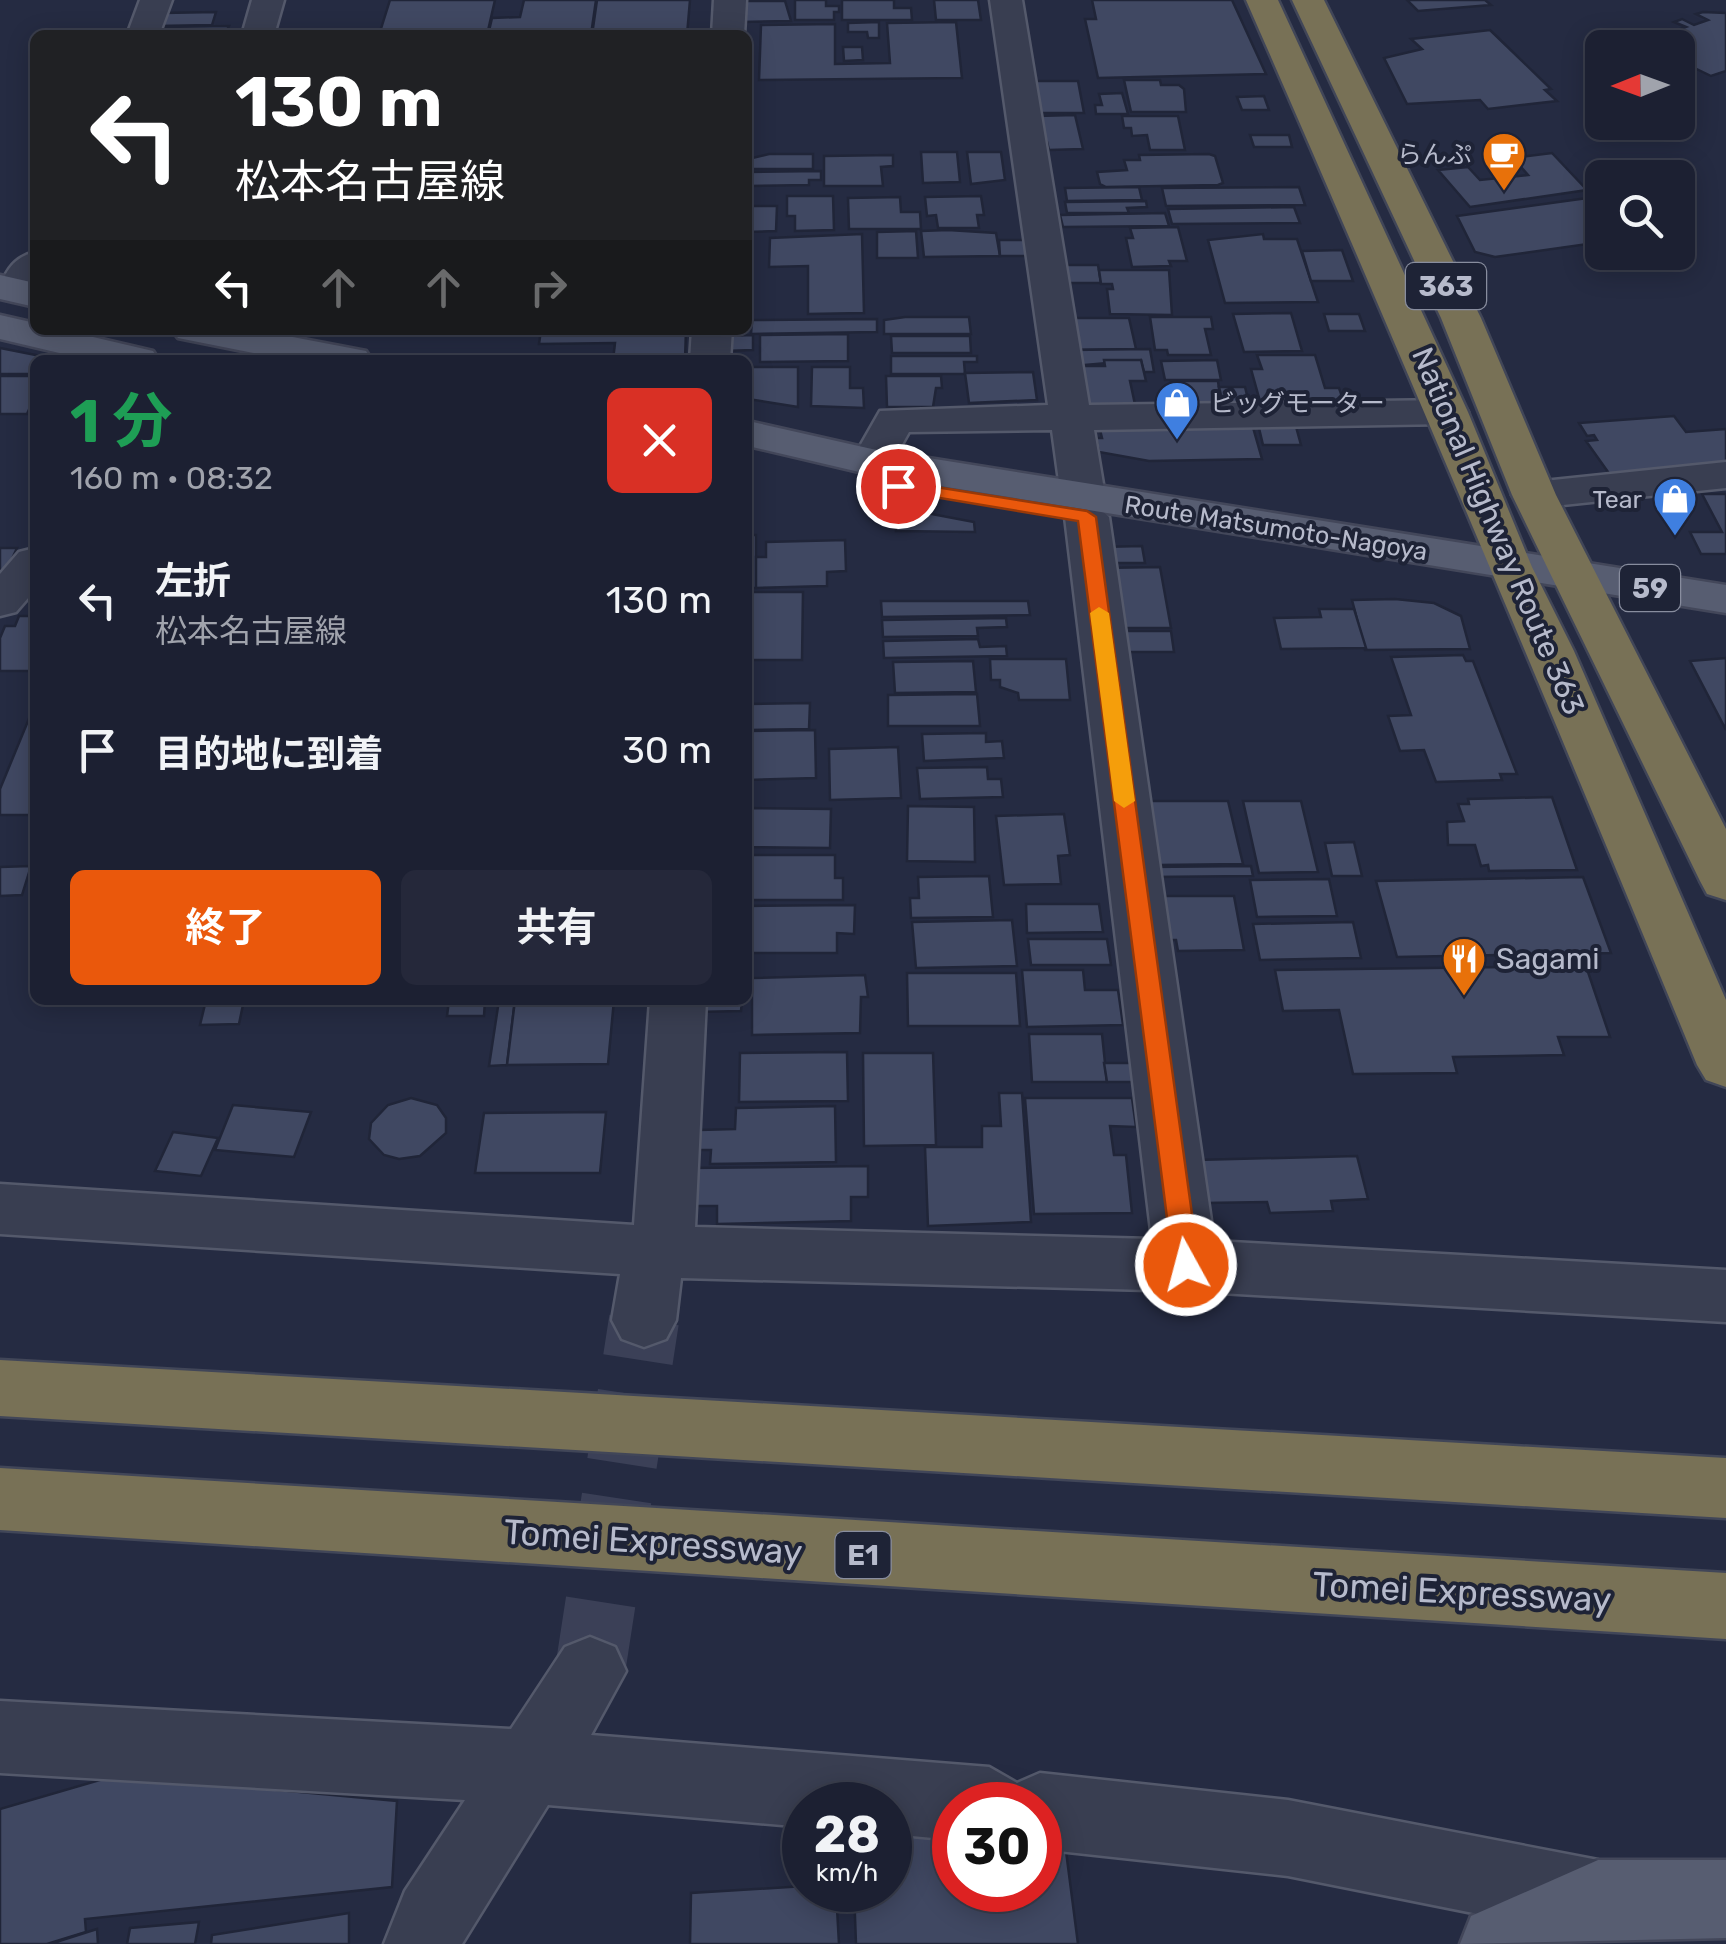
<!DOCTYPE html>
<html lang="ja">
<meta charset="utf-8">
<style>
:root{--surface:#1c2032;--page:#25283a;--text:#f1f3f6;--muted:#a0a3ac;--line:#3a3e4d;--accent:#ea580c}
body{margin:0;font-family:Rubik,"Noto Sans JP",sans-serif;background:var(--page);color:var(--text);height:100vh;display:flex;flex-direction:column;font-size:38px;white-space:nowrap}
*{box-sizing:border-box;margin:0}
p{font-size:32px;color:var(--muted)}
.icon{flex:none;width:55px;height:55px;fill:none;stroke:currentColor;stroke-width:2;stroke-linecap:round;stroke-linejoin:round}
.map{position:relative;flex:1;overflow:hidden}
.sheet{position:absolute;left:30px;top:355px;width:722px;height:650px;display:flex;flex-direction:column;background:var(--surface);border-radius:15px;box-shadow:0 5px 25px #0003,0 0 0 2px var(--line)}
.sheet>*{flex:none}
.top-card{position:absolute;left:30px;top:30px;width:722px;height:305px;border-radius:15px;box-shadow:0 5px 25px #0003,0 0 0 2px var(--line);background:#202124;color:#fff;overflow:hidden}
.needle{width:65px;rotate:269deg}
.buttons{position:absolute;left:1585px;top:30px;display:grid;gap:20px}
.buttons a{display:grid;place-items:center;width:110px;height:110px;border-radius:15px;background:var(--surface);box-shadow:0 5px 25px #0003,0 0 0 2px var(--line);font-size:50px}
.speed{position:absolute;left:782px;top:1782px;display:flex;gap:20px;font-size:50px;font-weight:700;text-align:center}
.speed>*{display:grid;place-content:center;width:130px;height:130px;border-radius:50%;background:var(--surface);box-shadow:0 5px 25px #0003,0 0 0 2px var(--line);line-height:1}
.speed small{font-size:25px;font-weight:400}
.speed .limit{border:15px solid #d22;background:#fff;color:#111}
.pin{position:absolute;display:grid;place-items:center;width:85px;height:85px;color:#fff;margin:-42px;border:5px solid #fff;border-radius:50%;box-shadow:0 2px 10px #0007}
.me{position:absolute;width:110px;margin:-55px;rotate:353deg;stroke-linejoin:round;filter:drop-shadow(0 0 8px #0008)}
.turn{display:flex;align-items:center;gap:35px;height:210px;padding:0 40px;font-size:45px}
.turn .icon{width:130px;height:130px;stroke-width:2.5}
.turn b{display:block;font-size:70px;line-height:85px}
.lanes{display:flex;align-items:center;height:95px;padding:0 40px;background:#0003;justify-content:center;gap:50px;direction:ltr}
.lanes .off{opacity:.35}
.round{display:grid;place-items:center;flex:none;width:105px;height:105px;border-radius:15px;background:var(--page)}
.overview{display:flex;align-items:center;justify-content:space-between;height:170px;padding:0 40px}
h1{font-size:60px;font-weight:700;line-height:75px;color:#1e9e55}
.action{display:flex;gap:20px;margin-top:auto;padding:20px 40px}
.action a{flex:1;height:115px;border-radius:15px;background:var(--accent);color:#fff;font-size:40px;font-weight:700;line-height:115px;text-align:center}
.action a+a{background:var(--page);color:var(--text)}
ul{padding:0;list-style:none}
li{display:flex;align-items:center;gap:30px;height:150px;padding:0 40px}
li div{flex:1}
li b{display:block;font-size:38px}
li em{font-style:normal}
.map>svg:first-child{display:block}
.building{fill:#404862;stroke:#202538;stroke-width:2.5}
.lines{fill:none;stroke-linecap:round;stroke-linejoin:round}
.minor-tunnel{stroke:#3b4057;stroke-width:70;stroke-dasharray:70 35;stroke-linecap:butt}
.minor-casing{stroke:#54596b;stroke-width:5}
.major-casing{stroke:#43475a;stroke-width:5}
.highway-casing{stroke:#414658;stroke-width:5}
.minor{fill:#393e51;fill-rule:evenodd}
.major{fill:#575d71;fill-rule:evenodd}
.highway{fill:#787156;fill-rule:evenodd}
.route{fill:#ea580c;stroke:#983908;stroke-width:2.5}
.slow{fill:#f59e0b}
.labels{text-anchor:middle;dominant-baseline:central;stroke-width:8;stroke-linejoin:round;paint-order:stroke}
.far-poi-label{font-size:25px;fill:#b6bacb;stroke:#1e2336;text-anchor:end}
.far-street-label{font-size:25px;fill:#b6bacb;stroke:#1e2336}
.shield{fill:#1e2336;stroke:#888d9e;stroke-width:2.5}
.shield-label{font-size:28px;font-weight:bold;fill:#b6bacb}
.street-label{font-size:30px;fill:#b6bacb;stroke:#1e2336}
.poi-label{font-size:30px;fill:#b6bacb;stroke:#1e2336;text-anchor:start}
.near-street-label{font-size:35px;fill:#b6bacb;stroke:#1e2336}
</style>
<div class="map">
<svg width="1726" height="1944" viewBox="0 0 1726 1944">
<rect width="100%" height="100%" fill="#252b42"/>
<g class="building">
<path d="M390 0H495L487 35H379Z"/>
<path d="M524 0H596L591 35H488L492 18 520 17Z"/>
<path d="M597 0H690L687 35H592Z"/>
<path d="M795 0H826V6H839V12H834V20H795Z"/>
<path d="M842 0H894V8H911L912 20H842Z"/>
<path d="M934 0H978L981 20H936Z"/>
<path d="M1092 0H1232L1266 74 1098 78 1085 19H1096Z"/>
<path d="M1407 0H1485L1491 5 1418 11Z"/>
<path d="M741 1H785L791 21 741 22Z"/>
<path d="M216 12 212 25 156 26 163 13Z"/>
<path d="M1703 12 1726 13V71L1711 76 1678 60V48H1649L1643 42 1649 40 1635 33 1647 30 1660 36 1686 27 1674 22 1682 19 1694 25 1708 20 1696 14Z"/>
<path d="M879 22V38H868L867 32H848V23Z"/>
<path d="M956 22 962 78 759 80 761 25 835 24V64L890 63 887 23Z"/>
<path d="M229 26 225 35H158L161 27Z"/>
<path d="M1490 30 1551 89 1545 90 1557 101 1488 109 1480 100 1407 104 1384 58 1422 49 1411 39Z"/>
<path d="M843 47H862L863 60 844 61Z"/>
<path d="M1124 80H1160L1161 85H1179L1184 89 1186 112H1131Z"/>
<path d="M1032 81H1078L1084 113H1036Z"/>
<path d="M1122 93 1128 114H1096L1095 105H1102L1099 94Z"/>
<path d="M1264 96 1269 110H1242L1237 97Z"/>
<path d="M1075 115 1083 149 1049 150 1047 142H1042L1036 116Z"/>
<path d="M1122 116H1178L1185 150H1150L1147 135 1132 136 1131 128H1124Z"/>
<path d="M1250 135H1289L1292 147H1254Z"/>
<path d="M921 152H957L960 182 923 183Z"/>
<path d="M967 152H1001L1005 180 971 184Z"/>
<path d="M1552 153 1587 190 1470 207 1438 170 1468 167 1480 180 1528 175 1513 158Z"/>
<path d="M769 154H813V169H748V159Z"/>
<path d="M1209 154 1215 156 1223 183 1218 185 1106 187 1100 184 1097 172 1127 170 1124 160H1140L1139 155Z"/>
<path d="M893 155V166L881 167 883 186H824V156Z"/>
<path d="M821 171V180H809V185L748 186V172Z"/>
<path d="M1139 187 1142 200 1067 201 1065 188Z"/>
<path d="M1299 187 1305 205 1166 206 1162 188Z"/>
<path d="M787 196H833L834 230 795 231V216H787Z"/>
<path d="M981 196 984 215H977L979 228H938L936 215 927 216 925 197Z"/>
<path d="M1602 196V242L1495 257 1475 252 1457 216Z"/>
<path d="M900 197 901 212H920L921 229H849L848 198Z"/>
<path d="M1146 201 1147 207 1127 208 1129 213H1067L1065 202Z"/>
<path d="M748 206H777L776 231 748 232Z"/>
<path d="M1294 207 1300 223 1172 224 1168 209Z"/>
<path d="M1165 213 1169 226 1063 227 1060 215Z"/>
<path d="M1178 227 1187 261H1169L1171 266 1132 267 1126 238H1133L1130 228Z"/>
<path d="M948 230 996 233 1000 256 924 257 921 231Z"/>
<path d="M916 231 918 258H877V232Z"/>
<path d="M862 234 864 313 808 314V266L769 267 770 238Z"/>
<path d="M1263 234 1264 239H1297L1318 302 1225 303 1208 240Z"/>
<path d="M999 240H1025L1027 256H1000Z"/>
<path d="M1342 250 1353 281H1311L1302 251Z"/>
<path d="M1057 265H1098L1101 283H1059Z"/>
<path d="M1099 270H1169L1172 315 1110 314 1107 289H1113L1112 284H1101Z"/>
<path d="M1291 313 1302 351 1244 352 1233 314Z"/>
<path d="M1324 314H1359L1365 331H1329Z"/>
<path d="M905 317H969L971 334H884V320Z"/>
<path d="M1150 317H1211L1213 329H1205L1211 355H1168L1167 350H1155Z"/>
<path d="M1069 318H1129L1136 349 1075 350Z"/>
<path d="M877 319V332L751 334 752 320Z"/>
<path d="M541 330H686L685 360H613L615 343 539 344Z"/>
<path d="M848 334V361L760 362V335Z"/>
<path d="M753 335V350L724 351 725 336Z"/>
<path d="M891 336H970L971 353H892Z"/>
<path d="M0 348 56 359 35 360V374H0Z"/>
<path d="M1150 349 1154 372H1144L1141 360 1073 366 1070 350Z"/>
<path d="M1257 355H1315L1325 388H1339L1345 405H1261L1251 369H1262Z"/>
<path d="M891 356H977V362H964L965 374H891Z"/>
<path d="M1104 360H1141L1146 381H1130L1136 409H1079L1073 366H1105Z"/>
<path d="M1217 360 1221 380H1165L1161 361Z"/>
<path d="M748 367H798V407L748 399Z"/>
<path d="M812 367H850V388H863L864 408 811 406Z"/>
<path d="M1033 372 1037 400 969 403 965 373Z"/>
<path d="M0 376H35V396L27 414H0Z"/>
<path d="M886 376H941L942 388H936L933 407H887Z"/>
<path d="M1171 381H1218L1221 404H1183Z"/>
<path d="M1219 387H1245L1250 407H1224Z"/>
<path d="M1674 416 1686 432 1726 429V469L1613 479 1586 441 1597 440 1594 435 1587 436 1579 423Z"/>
<path d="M1295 423 1301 445H1263L1258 424Z"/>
<path d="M1252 424 1262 459 1149 461 1099 452 1096 438H1102L1099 426Z"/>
<path d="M1702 494H1726V554H1701L1690 532H1722Z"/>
<path d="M895 507 974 522 975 532 896 531Z"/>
<rect x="748" y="535" width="8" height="53"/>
<path d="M845 540 846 571 827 572V586L756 588V557H766V542Z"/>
<path d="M1142 546 1145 563H1102L1100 547Z"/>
<path d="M0 548H17L5 574H0Z"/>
<path d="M1160 567 1171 628H1114L1100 568Z"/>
<path d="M748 592H803L802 660H748Z"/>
<path d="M1395 599 1434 603 1461 616 1470 649 1365 650 1352 600Z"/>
<path d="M881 601H1028L1030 615 882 617Z"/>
<path d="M1319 609H1354L1366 648 1281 649 1274 618 1321 617Z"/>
<path d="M19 616H35V657L30 671H0V638L5 626H15Z"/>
<path d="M1006 618 1007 627 977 628 978 636 883 637 882 620Z"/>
<path d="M1109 631H1171L1174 652H1111Z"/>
<path d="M978 639 980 647 1006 646 1007 656 884 658 883 641Z"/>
<path d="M1463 655 1466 661H1473L1517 774H1500L1502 780 1436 782 1424 750 1400 751 1388 716 1411 715 1391 657Z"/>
<path d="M1726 658V730L1690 661Z"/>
<path d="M990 659H1066L1070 700H1019L1018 693 1000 687V680H991Z"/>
<path d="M973 661 976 692 895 693 893 662Z"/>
<path d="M977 694 980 726H888V695Z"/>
<path d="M810 703 809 729 748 730V704Z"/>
<path d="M35 704V815H0V789Z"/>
<path d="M815 730 816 778 748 780V731Z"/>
<path d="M986 733V742L1002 741 1004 758 924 761 922 734Z"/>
<path d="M898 747 901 798 830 800 829 749Z"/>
<path d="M987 767 988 779H1001L1003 797 920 799 917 768Z"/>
<path d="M1552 797 1577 870 1489 871 1488 865 1481 866 1475 845H1448L1447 822 1464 821 1458 804H1469L1468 799Z"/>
<path d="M1147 801H1228L1243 864 1159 865Z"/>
<path d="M1243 801H1301L1318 872 1259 873Z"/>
<path d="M908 806 974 807 975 862 907 861Z"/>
<path d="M748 808 831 809 830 848 748 847Z"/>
<path d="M1064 814 1070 855 1058 856 1061 884 1004 885 996 816Z"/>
<path d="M1354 842 1362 876H1332L1325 843Z"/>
<path d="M751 855H835V878H843V900H749Z"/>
<path d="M31 866 22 895 0 896V867Z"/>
<path d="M1251 866 1253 876 1150 877 1148 867Z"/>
<path d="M989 876 993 917 911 918 910 898H919L918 877Z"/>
<path d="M1583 877 1611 953 1397 957 1376 881Z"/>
<path d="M1329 879 1337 916 1257 917 1250 880Z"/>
<path d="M1158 896H1234L1244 950 1178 951 1176 940H1165Z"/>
<path d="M1026 904H1099L1103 932 1027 933Z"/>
<path d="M855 905 854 934 837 933V953H748V906Z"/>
<path d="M1012 920 1017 966 916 968 912 922Z"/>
<path d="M1353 922 1361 958 1260 960 1253 924Z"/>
<path d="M1028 939H1107L1111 965H1031Z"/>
<path d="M1586 966 1610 1037H1558L1564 1055 1453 1057 1457 1073 1353 1074 1339 1010 1283 1011 1275 970Z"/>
<path d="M1022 970H1083L1085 990H1118L1123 1025 1027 1027Z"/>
<path d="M907 973H1016L1020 1026H908Z"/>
<path d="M865 975 868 997H861L860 1033 752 1035V978Z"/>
<path d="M206 1000H244L239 1024 200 1025Z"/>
<path d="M449 1000H485L484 1016H447Z"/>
<path d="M499 1000H515L507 1065 489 1066Z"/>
<path d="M515 1000H614L608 1064 507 1065Z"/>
<path d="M695 1000H742L741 1011 695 1012Z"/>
<path d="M1029 1034H1102L1107 1082H1032Z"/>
<path d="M847 1052 848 1101 739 1102 740 1053Z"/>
<path d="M863 1053H933L936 1145 864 1146Z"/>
<path d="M1104 1063H1141L1143 1082H1107Z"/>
<path d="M999 1093H1022L1031 1222 928 1226 925 1147H982V1126H1001Z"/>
<path d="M411 1098 437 1105 446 1118V1133L420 1156 399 1159 384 1155 369 1139 371 1123 388 1105Z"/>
<path d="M1025 1098H1132L1136 1127 1110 1126 1114 1155H1126L1132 1213 1034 1214Z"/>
<path d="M233 1105 311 1112 294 1157 215 1150Z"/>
<path d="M835 1106 836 1162 710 1164 711 1150H698L699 1130 735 1129 736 1108Z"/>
<path d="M606 1112 600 1173H475L484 1113Z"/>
<path d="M173 1132 218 1138 201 1176 155 1171Z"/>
<path d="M1357 1156 1368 1199 1331 1201 1333 1211 1270 1213 1267 1202 1204 1203 1196 1160Z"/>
<path d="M868 1166V1197H851V1221L717 1224V1206H685L688 1168Z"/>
<path d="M117 1775 397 1801 392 1887 85 1919 86 1932 47 1944H0V1809Z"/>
<path d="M890 1834 955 1840V1890H1040V1848L1066 1851 1078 1944H856L854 1890H890Z"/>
<path d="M805 1886V1890H836L839 1944H690L691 1893Z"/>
<path d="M349 1913V1944H211L212 1935Z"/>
<path d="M199 1922 195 1944H127L130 1928Z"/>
<path d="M97 1929 98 1944H50Z"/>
</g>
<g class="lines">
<path class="minor-tunnel" d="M590 1671 644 1320"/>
<defs>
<g id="minor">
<path d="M140 0H172L159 35H127Z"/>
<path d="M252 0H284L274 35H242Z"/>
<path d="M714 0H746L744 35H712Z"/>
<path d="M990 0H1022L1089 405 1447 400 1462 403 1468 412 1462 421 1447 424 1094 430 1105 496 1096 506 1109 517 1214 1241 1726 1270V1322L1186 1291 681 1278 676 1320 666 1339 644 1347 622 1339 612 1320 620 1274 0 1234V1184L634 1225 650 1000H706L695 1227 1152 1239 1065 517 1074 507 1061 496 1052 430 909 432 887 471 872 475 857 471 851 462 880 411 1048 405Z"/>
<path d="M35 252V288L27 298H0C0 276 13 257 35 252Z"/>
<path d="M692 330H732L730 360H690Z"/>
<path d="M1726 462V488L1534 508 1519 504 1512 495 1519 486 1534 482Z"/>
<path d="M35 548V590L16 612 0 616V574L19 552Z"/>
<path d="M590 1637 615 1647 626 1671 591 1735 989 1767 1017 1783 1040 1773 1288 1800 1598 1860 1625 1872 1637 1899 1625 1926 1598 1938 1288 1876 1040 1849V1805H955V1840L890 1834V1805H805V1827L548 1805 462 1944H384L405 1891 465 1800 0 1773V1701L511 1729 565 1647Z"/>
</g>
<g id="major">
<path d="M0 275 35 283V307L0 299Z"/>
<path d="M0 315 35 323V330H63L153 351 159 360H89L0 339Z"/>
<path d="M172 330H256L366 351 372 360H288L178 338Z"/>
<path d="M748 421 872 449 1726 585V613L872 475 748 446Z"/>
<path d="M1598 1860H1726V1938L1460 1944 1471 1916Z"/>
</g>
<g id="highway">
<path d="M1246 0H1278L1468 412 1532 567 1574 651 1726 1000V1087L1706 1080 1697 1065C1550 708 1401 353 1246 0Z"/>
<path d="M1292 0H1324L1481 318 1556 495 1726 829V900L1707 894 1700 881 1512 495 1441 318Z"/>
<path d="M0 1360 1726 1458V1518L0 1416Z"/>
<path d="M0 1468 1726 1573V1639L0 1530Z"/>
</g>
</defs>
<use href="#minor" class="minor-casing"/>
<use href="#major" class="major-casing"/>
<use href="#highway" class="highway-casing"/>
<use href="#minor" class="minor"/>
<use href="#major" class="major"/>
<use href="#highway" class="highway"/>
</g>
<path class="route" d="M898 481 1087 511 1096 517 1199 1265 1195 1273H1177L1173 1265 1078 521 892 490V482Z"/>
<path class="slow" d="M1099 607 1109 613 1135 801 1124 808 1114 801 1090 613Z"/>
<defs>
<symbol id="cafe-pin" viewBox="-11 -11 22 30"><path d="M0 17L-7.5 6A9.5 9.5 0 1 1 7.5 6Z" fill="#e8710a" stroke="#1e2336"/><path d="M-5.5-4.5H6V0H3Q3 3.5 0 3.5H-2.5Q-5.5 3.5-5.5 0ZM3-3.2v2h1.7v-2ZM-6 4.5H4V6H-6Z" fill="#fff"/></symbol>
<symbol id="shop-pin" viewBox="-11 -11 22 30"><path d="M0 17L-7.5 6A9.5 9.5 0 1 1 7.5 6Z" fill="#3f7fe0" stroke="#1e2336"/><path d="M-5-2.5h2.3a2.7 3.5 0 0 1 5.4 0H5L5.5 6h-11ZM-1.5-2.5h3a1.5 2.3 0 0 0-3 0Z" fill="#fff"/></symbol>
<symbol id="restaurant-pin" viewBox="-11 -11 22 30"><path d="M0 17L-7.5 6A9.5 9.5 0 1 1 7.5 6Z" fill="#e8710a" stroke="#1e2336"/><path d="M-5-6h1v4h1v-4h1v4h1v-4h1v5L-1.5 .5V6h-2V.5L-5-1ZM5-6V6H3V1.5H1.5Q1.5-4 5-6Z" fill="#fff"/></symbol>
</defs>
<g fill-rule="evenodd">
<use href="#cafe-pin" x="1479" y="129" width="50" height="68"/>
<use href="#shop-pin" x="1152" y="378" width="50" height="68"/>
<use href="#shop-pin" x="1650" y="474" width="50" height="68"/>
<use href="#restaurant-pin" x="1439" y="934" width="50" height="68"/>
</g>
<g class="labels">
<g class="far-poi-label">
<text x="1472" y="154">らんぷ</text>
<text x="1210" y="403" text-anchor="start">ビッグモーター</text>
<text x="1642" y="499">Tear</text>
</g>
<g class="far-street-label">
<text transform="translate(1276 528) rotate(9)">Route Matsumoto-Nagoya</text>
</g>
<g class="shield">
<rect x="1406" y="263" width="80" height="46" rx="8"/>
<rect x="1620" y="565" width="60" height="46" rx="8"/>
<rect x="835.5" y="1532" width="55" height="46" rx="8"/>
</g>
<g class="shield-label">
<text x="1446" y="286">363</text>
<text x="1650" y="588">59</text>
<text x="863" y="1555">E1</text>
</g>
<g class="street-label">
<text transform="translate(1498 531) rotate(67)">National Highway Route 363</text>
</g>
<g class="poi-label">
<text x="1496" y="959">Sagami</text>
</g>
<g class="near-street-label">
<text transform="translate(653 1542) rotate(4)">Tomei Expressway</text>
<text transform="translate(1462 1592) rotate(3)">Tomei Expressway</text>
</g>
</g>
</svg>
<div class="buttons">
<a><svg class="needle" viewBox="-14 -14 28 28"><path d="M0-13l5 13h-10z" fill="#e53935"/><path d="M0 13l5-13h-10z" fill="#a0a3ac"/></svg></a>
<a><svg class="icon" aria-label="search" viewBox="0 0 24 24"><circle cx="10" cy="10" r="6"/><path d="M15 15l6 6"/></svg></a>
</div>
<div class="speed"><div>28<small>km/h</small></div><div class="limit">30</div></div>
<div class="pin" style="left:898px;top:486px;background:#d93025"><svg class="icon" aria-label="arrive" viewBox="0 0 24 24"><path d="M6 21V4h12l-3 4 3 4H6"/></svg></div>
<svg class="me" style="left:1186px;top:1265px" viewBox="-20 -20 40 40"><circle r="17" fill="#ea580c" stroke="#fff" stroke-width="3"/><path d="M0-11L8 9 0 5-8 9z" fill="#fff"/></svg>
<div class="top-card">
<div class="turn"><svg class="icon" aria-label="left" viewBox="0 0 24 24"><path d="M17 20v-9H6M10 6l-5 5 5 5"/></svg><div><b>130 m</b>松本名古屋線</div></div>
<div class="lanes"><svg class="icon" aria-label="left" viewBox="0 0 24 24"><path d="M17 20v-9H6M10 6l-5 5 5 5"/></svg><svg class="icon off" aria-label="ahead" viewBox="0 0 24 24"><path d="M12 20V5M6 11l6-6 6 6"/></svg><svg class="icon off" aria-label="ahead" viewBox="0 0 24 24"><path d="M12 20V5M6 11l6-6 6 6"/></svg><svg class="icon off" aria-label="right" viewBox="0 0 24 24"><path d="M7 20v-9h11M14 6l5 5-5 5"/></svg></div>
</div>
<section class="sheet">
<div class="overview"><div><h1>1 分</h1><p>160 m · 08:32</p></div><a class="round" style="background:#d93025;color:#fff"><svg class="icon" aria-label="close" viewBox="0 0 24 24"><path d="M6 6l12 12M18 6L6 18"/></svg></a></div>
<ul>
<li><svg class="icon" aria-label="left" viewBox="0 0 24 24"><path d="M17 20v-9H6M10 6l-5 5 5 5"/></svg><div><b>左折</b><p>松本名古屋線</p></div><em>130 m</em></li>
<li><svg class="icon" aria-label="arrive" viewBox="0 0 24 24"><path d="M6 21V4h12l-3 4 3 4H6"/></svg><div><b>目的地に到着</b></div><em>30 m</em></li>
</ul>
<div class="action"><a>終了</a><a>共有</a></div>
</section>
</div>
